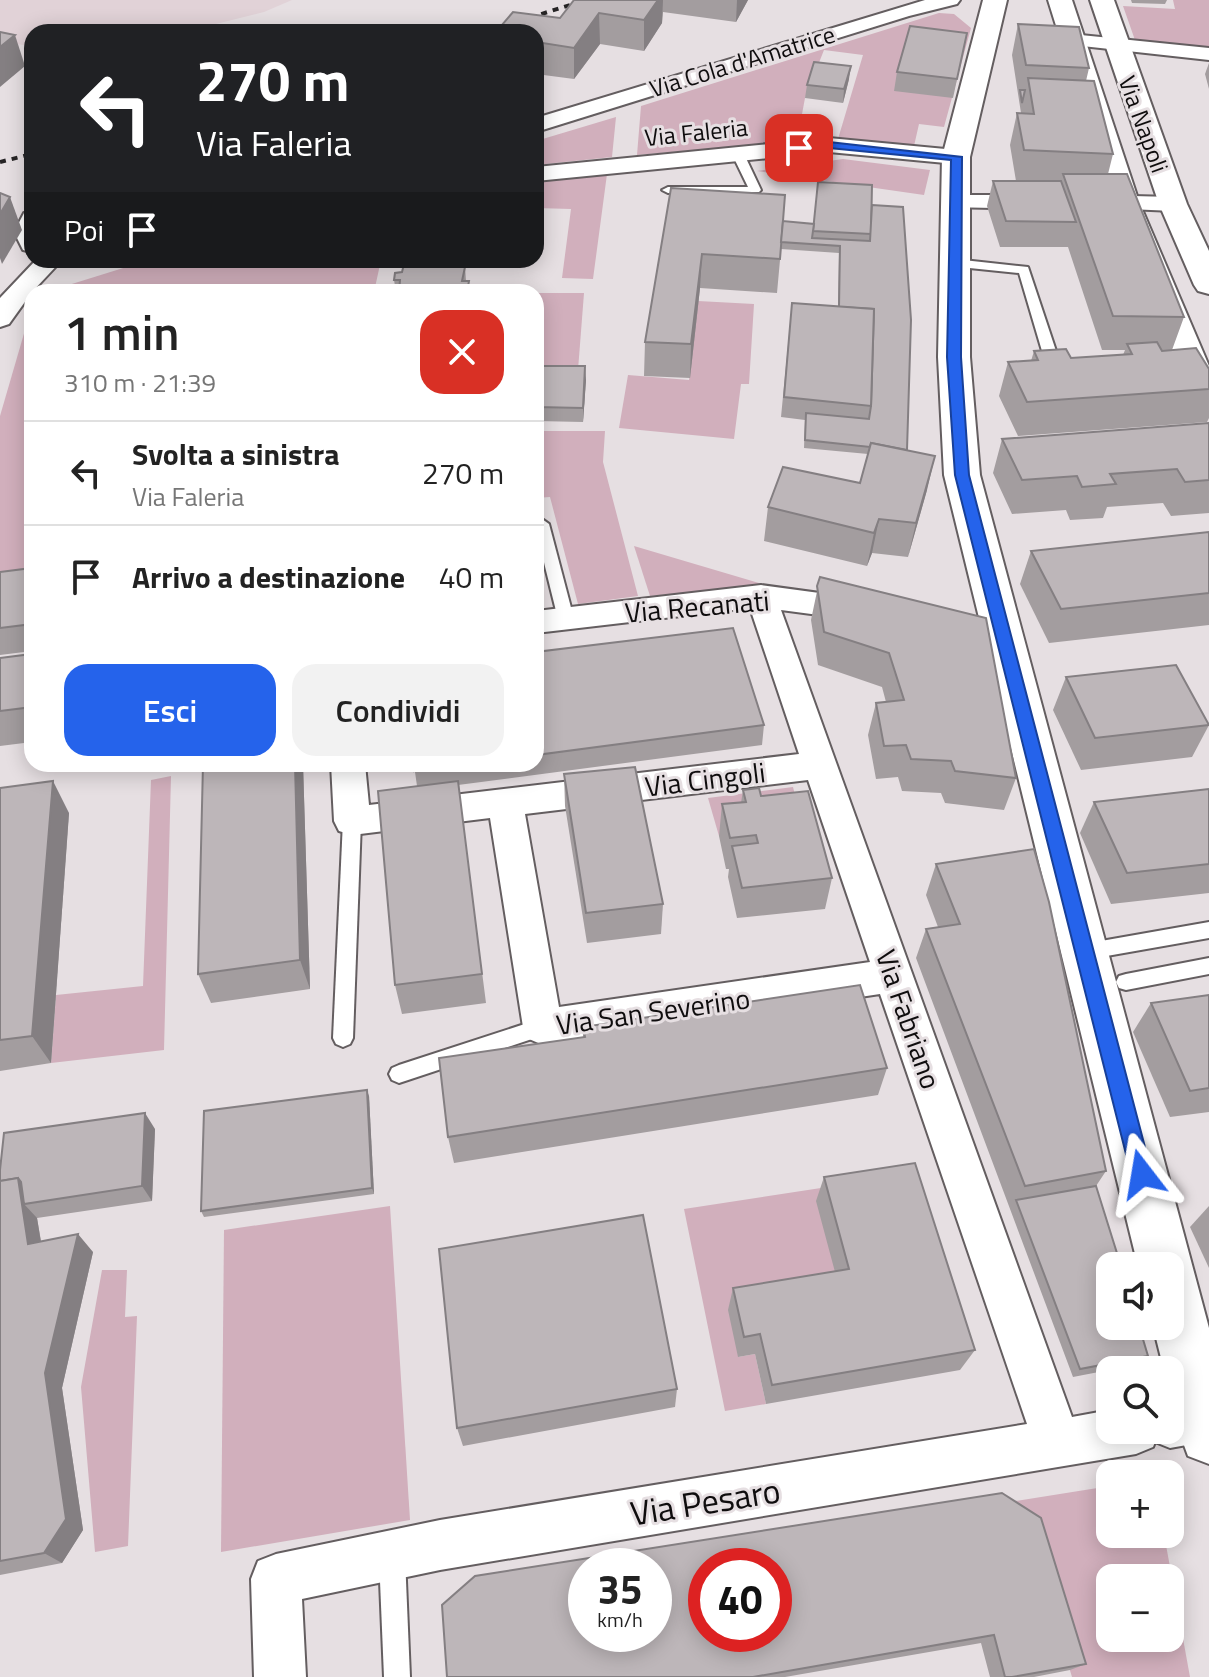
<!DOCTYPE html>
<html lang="it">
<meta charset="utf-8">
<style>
:root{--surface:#fff;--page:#f2f2f2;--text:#222;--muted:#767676;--line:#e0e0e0;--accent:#2563eb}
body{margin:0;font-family:"Titillium Web",sans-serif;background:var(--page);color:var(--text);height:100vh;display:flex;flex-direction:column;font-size:30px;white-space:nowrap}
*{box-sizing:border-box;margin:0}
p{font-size:26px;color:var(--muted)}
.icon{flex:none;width:44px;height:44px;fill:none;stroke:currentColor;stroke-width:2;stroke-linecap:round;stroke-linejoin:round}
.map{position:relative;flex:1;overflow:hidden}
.panel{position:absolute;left:24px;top:284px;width:520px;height:488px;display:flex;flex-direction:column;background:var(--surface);border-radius:24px;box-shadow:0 4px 20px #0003}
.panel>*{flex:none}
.hud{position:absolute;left:24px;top:24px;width:520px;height:244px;border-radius:24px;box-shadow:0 4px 20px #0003;background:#202124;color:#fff;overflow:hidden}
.tools{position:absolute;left:1096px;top:1252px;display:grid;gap:16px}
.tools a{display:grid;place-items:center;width:88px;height:88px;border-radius:16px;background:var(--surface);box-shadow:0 4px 20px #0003;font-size:40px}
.speed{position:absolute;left:568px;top:1548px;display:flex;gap:16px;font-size:40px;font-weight:700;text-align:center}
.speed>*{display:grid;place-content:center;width:104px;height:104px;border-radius:50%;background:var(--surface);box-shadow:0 4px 20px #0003;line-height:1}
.speed small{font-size:20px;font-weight:400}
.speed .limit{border:12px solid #d22;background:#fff;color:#111}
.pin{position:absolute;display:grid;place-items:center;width:68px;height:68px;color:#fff;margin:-34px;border-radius:16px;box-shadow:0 4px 12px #0006}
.me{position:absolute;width:88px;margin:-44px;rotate:346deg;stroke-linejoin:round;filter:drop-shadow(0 0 6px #0008)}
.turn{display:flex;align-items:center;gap:28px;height:168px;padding:0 40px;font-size:36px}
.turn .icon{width:104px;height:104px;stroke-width:2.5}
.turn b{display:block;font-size:56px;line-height:68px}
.then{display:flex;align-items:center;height:76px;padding:0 40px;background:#0003;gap:16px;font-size:30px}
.round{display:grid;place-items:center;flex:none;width:84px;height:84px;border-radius:24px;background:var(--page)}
.head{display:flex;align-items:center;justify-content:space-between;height:136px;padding:0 40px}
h1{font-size:48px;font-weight:600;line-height:60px}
.button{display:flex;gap:16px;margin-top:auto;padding:16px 40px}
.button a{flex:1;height:92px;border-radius:24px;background:var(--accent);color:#fff;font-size:32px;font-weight:600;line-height:92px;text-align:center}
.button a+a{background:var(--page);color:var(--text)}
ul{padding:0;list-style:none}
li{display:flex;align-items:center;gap:24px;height:104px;padding:0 40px;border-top:2px solid var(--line)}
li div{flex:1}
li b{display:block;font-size:30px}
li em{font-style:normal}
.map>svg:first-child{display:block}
.built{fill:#e1d2d7}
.green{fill:#d1afbc;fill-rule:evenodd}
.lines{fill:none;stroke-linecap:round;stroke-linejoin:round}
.service-casing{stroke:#645e60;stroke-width:4}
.minor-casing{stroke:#645e60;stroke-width:4}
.tertiary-casing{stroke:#645e60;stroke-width:4}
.secondary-casing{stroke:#645e60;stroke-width:4}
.service{fill:#fff;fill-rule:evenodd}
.minor{fill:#fff;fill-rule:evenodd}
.tertiary{fill:#fff;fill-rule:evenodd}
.secondary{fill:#fff;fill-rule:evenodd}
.rail{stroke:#262425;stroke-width:4;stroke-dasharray:6 6;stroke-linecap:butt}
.wall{fill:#a39d9f}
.shaded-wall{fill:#847f82}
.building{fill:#bdb6b9;stroke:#847f82;stroke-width:2;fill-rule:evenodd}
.route{fill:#2563eb;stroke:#184099;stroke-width:2}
.labels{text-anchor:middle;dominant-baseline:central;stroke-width:6;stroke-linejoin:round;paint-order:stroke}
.far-street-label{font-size:24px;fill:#0f0d0e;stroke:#e6dfe2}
.street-label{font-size:28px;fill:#0f0d0e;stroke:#e6dfe2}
.near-street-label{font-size:34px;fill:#0f0d0e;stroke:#e6dfe2}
</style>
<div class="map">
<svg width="1209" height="1677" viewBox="0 0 1209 1677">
<rect width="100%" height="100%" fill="#e6dfe2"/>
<path class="built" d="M0 0H292L264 12 184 32H32V46L0 42Z"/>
<g class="green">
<path d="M1173 0H1209V50L1136 43 1123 6 1175 9Z"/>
<path d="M939 13 954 14 971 28 944 127 919 124 914 146 838 139 863 55 824 50 805 98 797 141 637 155 641 106Z"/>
<path d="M616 117 612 157 536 165V141Z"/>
<path d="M843 159 930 170 924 195 757 171Z"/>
<path d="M607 174 593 279 562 278 571 209 536 208V180Z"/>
<path d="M149 260H381L374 292H46Z"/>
<path d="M536 293H584L578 370H536Z"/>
<path d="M698 301 754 304 749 384H741L734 439 619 428 628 375 689 380Z"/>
<path d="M32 306V589L0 593V416Z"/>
<path d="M536 431H605L603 462 638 596 578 604 550 497 536 498Z"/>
<path d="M634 546 766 585 650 596Z"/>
<path d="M171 776 164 1050 51 1063 56 995 143 986 151 780Z"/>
<path d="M793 787 802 823 719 836 708 798Z"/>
<path d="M834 1186 840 1292 738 1357 755 1354 766 1404 725 1411 684 1209Z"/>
<path d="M390 1206 410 1520 221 1552 224 1230Z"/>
<path d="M102 1270H127L125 1317 137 1316 128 1546 95 1552 81 1387Z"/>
<path d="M1110 1486V1534H1164L1190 1677H1072L1027 1529 990 1505ZM1110 1578H1170V1638H1110Z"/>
</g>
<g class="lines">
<defs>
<g id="service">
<path d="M738 151 744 154 761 190 759 192 668 193 662 190 668 187H748L732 154Z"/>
<path d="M954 259 1028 267 1056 351 1054 354 1042 351 1019 273 950 266 948 263Z"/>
<path d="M542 519 549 524 574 619 566 625 558 619 536 530V520Z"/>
<path d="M352 814 358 816 361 821 353 1038 350 1044 343 1047 336 1044 333 1038 343 821 346 816Z"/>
<path d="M1209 922V938L1084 960 1077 958 1074 952 1077 946 1084 944Z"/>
<path d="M1209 958V974L1126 990 1119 988 1116 982 1119 976 1126 974Z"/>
<path d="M543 1018 550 1021 553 1027 550 1033 399 1083 392 1080 389 1074 392 1068 399 1065Z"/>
<path d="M392 1544 401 1548 405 1557 410 1677H384L379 1557 383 1548Z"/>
</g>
<g id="minor">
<path d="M925 0H960L957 4 909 16 536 132V118Z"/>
<path d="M1071 34 1209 48V60L1064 44 1061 40Z"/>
<path d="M829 138 956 150 967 157 956 164 829 152 536 181V167Z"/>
<path d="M954 195H1037L1049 202 1037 209 946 207 942 202Z"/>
<path d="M1092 195 1173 197 1185 204 1173 211 1084 207 1080 202Z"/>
<path d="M32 211V252L23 250 14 232 24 213Z"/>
<path d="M36 260H62L32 292 9 324 0 327V298Z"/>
<path d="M761 585 864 599 875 602 880 610 875 618 864 621 781 610 1072 1417 1110 1410V1430H1170V1400L1209 1393V1441L1170 1448 1155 1442 1153 1447 1136 1454 440 1570 302 1599 306 1677H254L251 1579 258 1561 276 1554 440 1520 1027 1424 880 994 543 1045 529 1039 523 1027 490 818 352 835 339 831 334 821 331 764H365L369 805 799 754 750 608 536 633V611ZM808 780 870 962 559 1007 525 814Z"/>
</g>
<path id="tertiary" d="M983 0H1007L970 157V357L980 475 1209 1328V1464L1188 1456C1177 1427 1170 1401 1170 1370H1164L1153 1326H1170V1266H1138L944 475 938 357 942 157Z"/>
<g id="secondary">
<path d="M1048 0H1072L1139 202 1209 366V415L1197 412 1192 405 1111 202Z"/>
<path d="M1090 0H1114L1187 204 1209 251V294L1198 291 1194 285 1159 204Z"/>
</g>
</defs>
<use href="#service" class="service-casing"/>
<use href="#minor" class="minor-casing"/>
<use href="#tertiary" class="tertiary-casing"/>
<use href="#secondary" class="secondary-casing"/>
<use href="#service" class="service"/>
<use href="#minor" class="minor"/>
<use href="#tertiary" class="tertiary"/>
<use href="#secondary" class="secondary"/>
<g class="rail">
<path d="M484 32 586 0"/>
<path d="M0 162 32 154"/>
</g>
</g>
<g class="wall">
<path d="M574 0H748L736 22 663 12 662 23 644 51 600 44 574 79 536 74V32L560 18Z"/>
<path d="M1131 0H1167L1165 4 1132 3Z"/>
<path d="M1018 24 1089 68 1086 81 1113 154 1108 174 1184 317 1172 350 1209 369V418L1207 422 1018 436 999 396 1008 362 1031 361 1034 351 1071 358 1123 355 1125 350H1102L1068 247H1000L987 206 993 181H1016L1010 145 1017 113H1021L1012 55Z"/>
<path d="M967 33 953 98 894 91 897 72Z"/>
<path d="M1209 63V89L1205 74Z"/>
<path d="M849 79 843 103 805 98 807 85Z"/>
<path d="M671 188 783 221 814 224 872 205 907 450 927 490 908 557 872 553 867 566 764 541 768 507 860 483 868 454 804 448 805 420 781 417 790 324 838 307 839 253 781 249 777 293 700 288 690 378 644 376 645 342Z"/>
<path d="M405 260H462L460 267H465L466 281 470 292H396L394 280 402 272Z"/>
<path d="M536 366 586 380 583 422 536 421Z"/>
<path d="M1209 423V513L1171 516 1163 503 1107 507 1103 518 1070 520 1066 510 1012 514 993 473 1002 439Z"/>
<path d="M1209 532V625L1049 643 1020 584 1031 551Z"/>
<path d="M32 568V651L0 655V572Z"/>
<path d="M820 577 1016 778 1004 810 945 803 941 793 902 791 898 777 876 779 868 735 876 703 886 702 882 687 818 665 811 620Z"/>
<path d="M536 652 764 725 762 745 458 785 486 1003 402 1014 395 985 417 786 414 765 389 768V764H536Z"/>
<path d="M32 654V742L0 746V658Z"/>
<path d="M1066 677 1209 725 1192 757 1081 770 1053 710Z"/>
<path d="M203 764H303L310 989 211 1003 198 974Z"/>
<path d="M564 774 663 904 661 934 587 943 565 806Z"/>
<path d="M0 788 69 813 51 1063 0 1071Z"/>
<path d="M1209 789V893L1111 904 1080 833 1094 802Z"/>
<path d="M743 790 761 796 832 878 825 909 737 918 728 877 729 869H726L719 836 722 804 741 803Z"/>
<path d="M936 864 1106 1171 1096 1186 1148 1356 1140 1364 1073 1377 916 958 926 929 938 927 926 895Z"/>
<path d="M1209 995V1112L1170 1117 1133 1032 1151 1003Z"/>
<path d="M583 1027 887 1068 878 1095 454 1163 448 1137 583 1037Z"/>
<path d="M369 1096 374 1194 204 1217 201 1211Z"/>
<path d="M155 1129 152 1201 37 1218 41 1241 93 1252 62 1388 83 1530 62 1563 0 1575V1170Z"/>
<path d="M824 1177 975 1350 960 1370 766 1404 755 1354 738 1357 728 1310 733 1288 835 1272 816 1201Z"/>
<path d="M1209 1206V1268L1190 1227Z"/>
<path d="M677 1389 675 1407 463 1446 457 1428Z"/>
<path d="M1002 1493 1086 1664 1070 1670 1034 1677H990L981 1643 785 1677H447Z"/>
</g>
<g class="shaded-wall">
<path d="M658 0H663L662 23 644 51V20Z"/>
<path d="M737 0H748L736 22Z"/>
<path d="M599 13 600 44 574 79V48Z"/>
<path d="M15 35 25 66 0 87V47Z"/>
<path d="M851 66 849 79 843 103 844 89Z"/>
<path d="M10 197 22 230 2 264 0 258V214Z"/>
<path d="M702 254 700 288 690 378 691 344Z"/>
<path d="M456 260H462L456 288 454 267Z"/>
<path d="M585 366 586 380 583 422V408Z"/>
<path d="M935 456 927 490 908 557 916 523Z"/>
<path d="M879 519 872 553 867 566 874 533Z"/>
<path d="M295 764H303L310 989 300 960Z"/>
<path d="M53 781 69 813 51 1063 32 1036Z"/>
<path d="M367 1090 369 1096 374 1194 372 1188Z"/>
<path d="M145 1113 155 1129 152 1201 142 1186Z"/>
<path d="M18 1178 34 1197 24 1204 37 1218 44 1261 28 1244Z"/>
<path d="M78 1234 93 1252 62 1388 83 1530 62 1563 44 1553 45 1373Z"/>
</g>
<g class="building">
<path d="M574 0H658L644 20 599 13 574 48 536 42V32H496L513 12 560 18Z"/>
<path d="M1018 24 1079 27 1089 68 1026 65Z"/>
<path d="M910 26 967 33 957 79 897 72Z"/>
<path d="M0 32 15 35 0 47Z"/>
<path d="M814 62 851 66 844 89 807 85Z"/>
<path d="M1028 78 1094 81 1113 154 1024 150 1017 113 1034 114Z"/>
<path d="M1020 90H1025L1022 103Z"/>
<path d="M1063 174H1127L1184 317 1113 316Z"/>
<path d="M993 181H1061L1076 222 1006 221Z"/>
<path d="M818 182 872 185 871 234 813 231Z"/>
<path d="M671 188 785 195 780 259 702 254 691 344 645 342Z"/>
<path d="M0 193 10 197 0 214Z"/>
<path d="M872 205 903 207 911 320 907 450 871 443 870 447 805 440 806 413 869 419 871 406 874 309 839 307 840 246 781 242 783 221 814 224 812 238 870 241Z"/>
<path d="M405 260H456L454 267H465L462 281H469L467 292H399L400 280H394L395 273 402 272Z"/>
<path d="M153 286 275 289 274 292H151Z"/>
<path d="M792 303 874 309 871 406 784 397Z"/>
<path d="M1157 342 1162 351 1196 348 1209 369V389L1027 402 1008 362 1038 360 1034 351 1066 349 1071 358 1132 354 1127 344Z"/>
<path d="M536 366H585L583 408 536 407Z"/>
<path d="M1209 423V480L1185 482 1177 469 1110 474 1116 484 1082 487 1077 476 1022 480 1002 439Z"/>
<path d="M871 443 935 456 916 523 879 519 874 533 768 507 783 467 860 483Z"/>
<path d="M1209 532V593L1061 609 1031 551Z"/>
<path d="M32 568V624L0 628V572Z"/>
<path d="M820 577 986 618 1016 778 955 771 951 761 911 759 906 745 884 746 876 703 904 700 889 653 824 632 817 586Z"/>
<path d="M733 628 764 725 536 755V652Z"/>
<path d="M32 654V707L0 711V658Z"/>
<path d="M1176 665 1209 725 1095 738 1066 677Z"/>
<path d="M203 764H295L300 960 198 974Z"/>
<path d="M414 764H470L414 771Z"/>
<path d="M635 767 663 904 586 913 564 774Z"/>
<path d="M53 781 32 1036 0 1040V788Z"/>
<path d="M458 781 482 974 395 985 378 791Z"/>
<path d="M759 788 761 796 808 791 832 878 742 888 732 846 758 843 756 835 730 838 722 804 746 802 743 790Z"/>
<path d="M1209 789V864L1127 873 1094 802Z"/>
<path d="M1034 849 1049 902 1106 1171 1025 1186 926 929 960 924 936 864Z"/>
<path d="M860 985 887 1068 448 1137 439 1058 585 1037 583 1027Z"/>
<path d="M1209 995V1088L1190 1091 1151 1003Z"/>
<path d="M367 1090 372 1188 201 1211 204 1111Z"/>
<path d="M145 1113 142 1186 24 1204 21 1182 18 1178 0 1181V1170L4 1133Z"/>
<path d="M915 1163 975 1350 772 1385 760 1334 744 1337 733 1288 849 1269 824 1177Z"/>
<path d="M18 1178 28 1244 78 1234 45 1373 66 1519 44 1553 0 1561V1181Z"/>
<path d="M1096 1186 1121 1266H1110V1326H1139L1148 1356 1080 1369 1016 1200Z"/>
<path d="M643 1215 677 1389 457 1428 439 1249Z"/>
<path d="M1002 1493 1041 1518 1086 1664 1012 1677H1005L994 1635 753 1677H447L442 1605 475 1576ZM586 1566H654V1634H586ZM706 1566H774V1634H706Z"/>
</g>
<path class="route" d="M829 142 962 157 961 357 969 475 1152 1174 1149 1181 1142 1184 1134 1181 1131 1174 955 475 947 357 951 160 829 148 799 151 793 148Z"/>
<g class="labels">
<g class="far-street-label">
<text transform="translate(742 61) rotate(-17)">Via Cola d'Amatrice</text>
<text transform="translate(1144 124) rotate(70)">Via Napoli</text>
<text transform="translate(696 132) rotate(-6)">Via Faleria</text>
</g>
<g class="street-label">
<text transform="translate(697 606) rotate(-5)">Via Recanati</text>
<text transform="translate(705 779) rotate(-7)">Via Cingoli</text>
<text transform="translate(653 1011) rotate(-8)">Via San Severino</text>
<text transform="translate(909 1019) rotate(71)">Via Fabriano</text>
</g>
<g class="near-street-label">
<text transform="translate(705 1501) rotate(-9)">Via Pesaro</text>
</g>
</g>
</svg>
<div class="tools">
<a><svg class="icon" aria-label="sound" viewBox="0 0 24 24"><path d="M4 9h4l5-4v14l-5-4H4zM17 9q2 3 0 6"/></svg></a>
<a><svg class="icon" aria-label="search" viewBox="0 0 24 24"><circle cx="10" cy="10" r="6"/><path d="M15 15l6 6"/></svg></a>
<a>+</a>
<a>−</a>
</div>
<div class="speed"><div>35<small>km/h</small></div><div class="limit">40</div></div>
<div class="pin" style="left:799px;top:148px;background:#d93025"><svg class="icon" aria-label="arrive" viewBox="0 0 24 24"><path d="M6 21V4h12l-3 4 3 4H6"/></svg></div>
<svg class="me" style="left:1142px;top:1174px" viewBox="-20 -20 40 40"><path d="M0-17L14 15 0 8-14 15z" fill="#2563eb" stroke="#fff" stroke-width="4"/></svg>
<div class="hud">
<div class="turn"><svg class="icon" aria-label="left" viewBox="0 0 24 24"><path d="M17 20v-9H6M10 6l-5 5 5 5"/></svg><div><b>270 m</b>Via Faleria</div></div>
<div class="then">Poi<svg class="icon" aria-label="arrive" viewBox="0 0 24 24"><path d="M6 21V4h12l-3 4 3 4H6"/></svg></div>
</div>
<section class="panel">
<div class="head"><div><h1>1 min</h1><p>310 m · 21:39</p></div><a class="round" style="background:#d93025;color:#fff"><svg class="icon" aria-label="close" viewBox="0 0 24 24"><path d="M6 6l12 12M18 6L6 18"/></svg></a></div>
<ul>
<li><svg class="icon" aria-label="left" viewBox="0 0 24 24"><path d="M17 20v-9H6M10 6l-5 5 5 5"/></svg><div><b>Svolta a sinistra</b><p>Via Faleria</p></div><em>270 m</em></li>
<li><svg class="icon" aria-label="arrive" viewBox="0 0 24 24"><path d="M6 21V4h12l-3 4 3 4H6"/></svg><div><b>Arrivo a destinazione</b></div><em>40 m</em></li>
</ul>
<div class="button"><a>Esci</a><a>Condividi</a></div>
</section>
</div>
